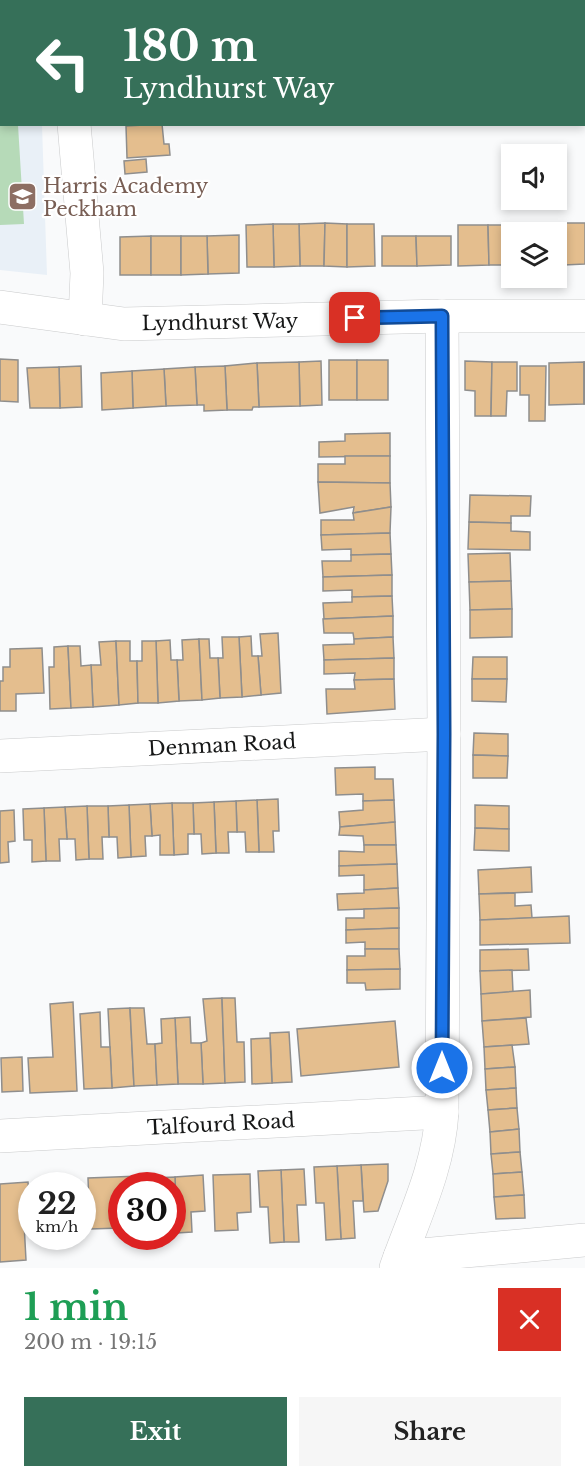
<!DOCTYPE html>
<meta charset="utf-8">
<style>
:root{--surface:#fff;--page:#f6f6f6;--text:#222;--muted:#767676;--accent:#367059}
body{margin:0;font-family:"Libre Baskerville",serif;background:var(--page);color:var(--text);height:100vh;display:flex;flex-direction:column;font-size:22px;white-space:nowrap}
*{box-sizing:border-box;margin:0}
p{font-size:20px;color:var(--muted)}
.icon{flex:none;width:33px;height:33px;fill:none;stroke:currentColor;stroke-width:2;stroke-linecap:round;stroke-linejoin:round}
.map{position:relative;height:1268px;overflow:hidden}
.details{display:flex;flex-direction:column;background:var(--surface);flex:1}
.details>*{flex:none}
.top-card{position:absolute;left:0px;top:0px;width:585px;height:126px;box-shadow:0 3px 9px #0003;background:#367059;color:#fff;overflow:hidden}
.tools{position:absolute;left:501px;top:144px;display:grid;gap:12px}
.tools a{display:grid;place-items:center;width:66px;height:66px;border-radius:0px;background:var(--surface);box-shadow:0 3px 9px #0003;font-size:30px}
.speed{position:absolute;left:18px;top:1172px;display:flex;gap:12px;font-size:30px;font-weight:700;text-align:center}
.speed>*{display:grid;place-content:center;width:78px;height:78px;border-radius:50%;background:var(--surface);box-shadow:0 3px 9px #0003;line-height:1}
.speed small{font-size:15px;font-weight:400}
.speed .limit{border:9px solid #d22;background:#fff;color:#111}
.pin{position:absolute;display:grid;place-items:center;width:51px;height:51px;color:#fff;margin:-26px;border-radius:12px;box-shadow:0 3px 9px #0006}
.me{position:absolute;width:66px;margin:-33px;rotate:0deg;stroke-linejoin:round;filter:drop-shadow(0 0 4px #0008)}
.turn{display:flex;align-items:center;gap:21px;height:126px;padding:0 24px;font-size:27px}
.turn .icon{width:78px;height:78px;stroke-width:2.5}
.turn b{display:block;font-size:42px;line-height:51px}
.round{display:grid;place-items:center;flex:none;width:63px;height:63px;border-radius:0px;background:var(--page)}
.head{display:flex;align-items:center;justify-content:space-between;height:102px;padding:0 24px}
h1{font-size:36px;font-weight:700;line-height:45px;color:#1e9e55}
.action{display:flex;gap:12px;margin-top:auto;padding:12px 24px}
.action a{flex:1;height:69px;border-radius:0px;background:var(--accent);color:#fff;font-size:24px;font-weight:700;line-height:69px;text-align:center}
.action a+a{background:var(--page);color:var(--text)}
.map>svg:first-child{display:block}
.built{fill:#e9f0f7}
.green{fill:#b6dab8}
.building{fill:#e4be8e;stroke:#8f8e8d;stroke-width:1.5}
.lines{fill:none;stroke-linecap:round;stroke-linejoin:round}
.minor-casing{stroke:#c9cacb;stroke-width:34}
.minor{stroke:#fff;stroke-width:33}
.route-casing{stroke:#114b97;stroke-width:15}
.route{stroke:#1a73e8;stroke-width:10}
.labels{text-anchor:middle;dominant-baseline:central;stroke-width:4.5;stroke-linejoin:round;paint-order:stroke}
.education-label{font-size:20px;fill:#785e54;stroke:#fff;text-anchor:start}
.street-label{font-size:20px;fill:#161717;stroke:#fff}
</style>
<div class="map">
<svg width="585" height="1268" viewBox="0 0 585 1268">
<rect width="100%" height="100%" fill="#f9fafb"/>
<path class="built" d="M0 0H39L2 2V124L42 125 47 275 0 270Z"/>
<path class="green" d="M0 60H1L2 124 18 125 24 224 0 225Z"/>
<g class="building">
<rect x="117" y="0" width="40" height="2"/>
<path d="M162 124 164 144H169L170 155 127 158 126 126Z"/>
<path d="M146 159 147 172 125 174 124 161Z"/>
<path d="M325 223 324 266H300L299 224Z"/>
<path d="M325 223 347 224V267L324 266Z"/>
<path d="M563 223 564 265H556V232H529L528 225Z"/>
<path d="M563 223H585V264L564 265Z"/>
<path d="M273 224H299L300 266 274 267Z"/>
<path d="M273 224 274 267H247L246 225Z"/>
<path d="M347 224H374L375 266 347 267Z"/>
<path d="M458 225H488L489 265 458 266Z"/>
<path d="M488 225H519V232H512V265H489Z"/>
<path d="M239 235V273L208 274 207 236Z"/>
<path d="M151 236V275H120V237Z"/>
<rect x="151" y="236" width="30" height="39"/>
<path d="M181 236H207L208 274 181 275Z"/>
<path d="M382 236H416L417 266H382Z"/>
<path d="M416 236H451V265L417 266Z"/>
<path d="M0 359 18 360V402L0 401Z"/>
<rect x="329" y="360" width="28" height="40"/>
<rect x="357" y="360" width="31" height="40"/>
<path d="M321 361 322 405 300 406 299 362Z"/>
<path d="M465 361 492 362 491 416H475V391L465 390Z"/>
<path d="M299 362 300 406 259 407 257 363Z"/>
<path d="M492 362H517V391H507L506 416H491Z"/>
<path d="M584 362V404L549 405V363Z"/>
<rect x="584" y="362" width="1" height="42"/>
<path d="M257 363 259 407H253L252 410H227L225 366Z"/>
<path d="M81 366 82 407 60 408 59 367Z"/>
<path d="M225 366 227 410 204 411V405H197L195 367Z"/>
<path d="M520 366H546L545 421H529V395H520Z"/>
<path d="M59 367 60 408H30L27 368Z"/>
<path d="M195 367 197 405 166 406 164 369Z"/>
<path d="M164 369 166 406 133 408 132 371Z"/>
<path d="M132 371 133 408 102 410 101 373Z"/>
<path d="M390 433V456L319 457V442L345 441V434Z"/>
<path d="M345 456H390V483L318 482V464H345Z"/>
<path d="M318 482 390 483 391 507 353 513 354 507 320 513Z"/>
<path d="M470 495 531 496 530 516H511V523L469 522Z"/>
<path d="M391 507 390 533 321 535V520H354L353 513Z"/>
<path d="M469 522 511 523V531L530 532V550L468 549Z"/>
<path d="M390 533 391 554 351 555V549L322 550 321 535Z"/>
<path d="M510 553 511 581 469 582 468 554Z"/>
<path d="M391 554 392 575 323 577 322 561H351V555Z"/>
<path d="M392 575V596L352 597V590L323 591V577Z"/>
<path d="M511 581 512 609 470 610 469 582Z"/>
<path d="M392 596 393 616 324 619 323 603 352 602V597Z"/>
<path d="M512 609V637L470 638V610Z"/>
<path d="M393 616V637L354 639 353 633H324L323 619Z"/>
<path d="M278 633 281 693 261 695 258 656H262L260 634Z"/>
<path d="M251 636 252 656H258L261 695 242 697 239 637Z"/>
<path d="M222 637H239L242 697 220 698 218 658H223Z"/>
<path d="M393 637 394 658 324 660 323 645 354 644V639Z"/>
<path d="M199 639 202 700 179 701 177 660H183L182 640Z"/>
<path d="M199 639H209L210 658H218L220 698 202 700Z"/>
<path d="M170 640 171 660H177L179 701 158 703 156 641Z"/>
<path d="M116 641 119 705 93 707 91 665H101L99 642Z"/>
<path d="M116 641H130V661H137L138 703 119 705Z"/>
<path d="M142 641H156L158 703H138L137 661H142Z"/>
<path d="M68 646 71 708 50 709 49 667H54V647Z"/>
<path d="M68 646H80L81 666 91 665 93 707 71 708Z"/>
<path d="M42 648 44 693 16 694V711H0V681H3V667H10V649Z"/>
<path d="M473 657H507V679H472Z"/>
<path d="M394 658V679L354 680 355 673 324 674V660Z"/>
<path d="M394 679 395 709 327 714 326 689H355L354 680Z"/>
<path d="M472 679H507L506 702 472 701Z"/>
<path d="M474 733 508 734V756L473 755Z"/>
<path d="M473 755 508 756 507 778H473Z"/>
<path d="M375 767V779H393L394 800 363 801V794L336 795 335 768Z"/>
<path d="M278 799 279 831H273L274 852H259L257 800Z"/>
<path d="M257 800 259 852H246L245 832H237L236 801Z"/>
<path d="M394 800 395 822 340 827 339 812 363 810V801Z"/>
<path d="M236 801 237 832H228L229 853H216L214 802Z"/>
<path d="M214 802 216 853 202 854 201 834H194L193 803Z"/>
<path d="M172 803H193L194 834H188V854L174 855Z"/>
<path d="M172 803 174 855H160V835L152 836 150 804Z"/>
<path d="M150 804 152 836H145L146 856 131 857 129 805Z"/>
<path d="M129 805 131 857 118 858 117 837H109L108 806Z"/>
<path d="M475 805 509 806V829L475 828Z"/>
<path d="M87 806H108L109 837H102L103 859H89Z"/>
<path d="M87 806 89 859 76 860 75 839H67L65 807Z"/>
<path d="M65 807 67 839H59L60 861H46L44 808Z"/>
<path d="M44 808 46 861 32 862V840H24L23 809Z"/>
<path d="M14 810 15 841 8 842 9 862 0 863V811Z"/>
<path d="M395 822 396 845H364L363 836 339 835 340 827Z"/>
<path d="M475 828 509 829V851L474 850Z"/>
<path d="M364 845H396L397 864 339 866V851L364 852Z"/>
<path d="M397 864 398 888 364 890V875L339 876V866Z"/>
<path d="M531 867 532 892 479 894 478 870Z"/>
<path d="M398 888 399 908 338 910 337 894 364 893V890Z"/>
<path d="M515 893V906L531 905 532 918 480 920 479 894Z"/>
<path d="M399 908V928L346 930V918H364V909Z"/>
<path d="M569 916 570 943 480 945V920Z"/>
<path d="M399 928V949H365V942L346 943V930Z"/>
<path d="M365 949H399L400 969 347 970V956H365Z"/>
<path d="M528 949 529 970 480 971V950Z"/>
<path d="M400 969V989L366 990 365 983H347V970Z"/>
<path d="M512 970 513 992 481 994 480 971Z"/>
<path d="M530 990 531 1017 482 1021 481 994Z"/>
<path d="M222 998 225 1083 203 1084 201 1043 207 1041 203 999Z"/>
<path d="M222 998H235L237 1042H244L245 1082 225 1083Z"/>
<path d="M73 1002 77 1091 30 1093 28 1058 53 1057 50 1004Z"/>
<path d="M130 1008 134 1086 112 1088 108 1009Z"/>
<path d="M130 1008H144L147 1044H155L157 1085 134 1086Z"/>
<path d="M100 1012 101 1047H110L112 1088 84 1089 80 1014Z"/>
<path d="M190 1017 191 1043H201L203 1084H178L175 1018Z"/>
<path d="M175 1018 178 1084 157 1085 155 1044 162 1043 161 1019Z"/>
<path d="M526 1018 529 1044 484 1047 482 1021Z"/>
<path d="M395 1021 399 1067 301 1076 297 1029Z"/>
<path d="M289 1032 292 1082 272 1083 270 1033Z"/>
<path d="M270 1038 272 1083 252 1084 251 1039Z"/>
<path d="M512 1045 515 1067 485 1069 484 1047Z"/>
<path d="M22 1057 23 1091 2 1092 1 1058Z"/>
<path d="M515 1067 516 1088 486 1090 485 1069Z"/>
<path d="M516 1088 517 1108 488 1110 486 1090Z"/>
<path d="M517 1108 519 1129 490 1132 488 1110Z"/>
<path d="M519 1129 520 1152 491 1154 490 1132Z"/>
<path d="M520 1152 522 1172 493 1174 491 1154Z"/>
<path d="M388 1164V1181L378 1211 364 1212 361 1165Z"/>
<path d="M361 1165 363 1201H353L355 1238 341 1239 337 1166Z"/>
<path d="M337 1166 341 1239 326 1240 324 1203H316L314 1167Z"/>
<path d="M304 1169 306 1205H297L299 1242H284L281 1170Z"/>
<path d="M281 1170 284 1242 270 1243 268 1207H260L258 1171Z"/>
<path d="M522 1172 524 1195 494 1197 493 1174Z"/>
<path d="M250 1174 251 1212 237 1213 238 1230 215 1231 213 1175Z"/>
<path d="M203 1175 205 1211 191 1212 192 1232 177 1233 175 1177Z"/>
<path d="M140 1176V1185H122L120 1228 90 1229 88 1178Z"/>
<path d="M175 1177 177 1232 172 1233V1185H152V1178Z"/>
<path d="M80 1181V1185H57V1183Z"/>
<path d="M28 1182 31 1222 24 1223 26 1260 0 1262V1184Z"/>
<path d="M524 1195 525 1218 496 1219 494 1197Z"/>
<path d="M37 1236H50L51 1241 37 1242Z"/>
</g>
<g class="lines">
<defs>
<g id="minor">
<path d="M65 0V2"/>
<path d="M498 0 508 2"/>
<path d="M584 13 585 14"/>
<path d="M74 124 87 273 85 319"/>
<path d="M0 307 124 324 442 316H585"/>
<path d="M0 756 444 734"/>
<path d="M0 1136 442 1112"/>
<path d="M400 1257 585 1240"/>
<path d="M396 1268C414 1217 439 1167 442 1112L444 734 442 316"/>
</g>
</defs>
<use href="#minor" class="minor-casing"/>
<use href="#minor" class="minor"/>
</g>
<g class="lines">
<defs>
<path id="route" d="M355 318 442 316 444 734 442 1068"/>
</defs>
<use href="#route" class="route-casing"/>
<use href="#route" class="route"/>
</g>
<defs>
<symbol id="school-square" viewBox="-11 -11 22 22"><rect x="-9" y="-9" width="18" height="18" rx="4" fill="#8d6e63" stroke="#fff"/><path d="M0-5L7-2L0 1L-7-2ZM-4 1L0 2.5L4 1V4Q0 6-4 4Z" fill="#fff"/></symbol>
</defs>
<g fill-rule="evenodd">
<use href="#school-square" x="6" y="180" width="33" height="33"/>
</g>
<g class="labels">
<g class="education-label">
<text x="43" y="186">Harris Academy<tspan x="43" dy="23">Peckham</tspan></text>
</g>
<g class="street-label">
<text transform="translate(220 322) rotate(-1)">Lyndhurst Way</text>
<text transform="translate(222 745) rotate(-3)">Denman Road</text>
<text transform="translate(221 1124) rotate(-3)">Talfourd Road</text>
</g>
</g>
</svg>
<div class="tools">
<a><svg class="icon" aria-label="sound" viewBox="0 0 24 24"><path d="M4 9h4l5-4v14l-5-4H4zM17 9q2 3 0 6"/></svg></a>
<a><svg class="icon" aria-label="layers" viewBox="0 0 24 24"><path d="M12 4l9 5-9 5-9-5zM3 14l9 5 9-5"/></svg></a>
</div>
<div class="speed"><div>22<small>km/h</small></div><div class="limit">30</div></div>
<div class="pin" style="left:355px;top:318px;background:#d93025"><svg class="icon" aria-label="arrive" viewBox="0 0 24 24"><path d="M6 21V4h12l-3 4 3 4H6"/></svg></div>
<svg class="me" style="left:442px;top:1068px" viewBox="-20 -20 40 40"><circle r="17" fill="#1a73e8" stroke="#fff" stroke-width="3"/><path d="M0-11L8 9 0 5-8 9z" fill="#fff"/></svg>
<div class="top-card">
<div class="turn"><svg class="icon" aria-label="left" viewBox="0 0 24 24"><path d="M17 20v-9H6M10 6l-5 5 5 5"/></svg><div><b>180 m</b>Lyndhurst Way</div></div>
</div>
</div>
<section class="details">
<div class="head"><div><h1>1 min</h1><p>200 m · 19:15</p></div><a class="round" style="background:#d93025;color:#fff"><svg class="icon" aria-label="close" viewBox="0 0 24 24"><path d="M6 6l12 12M18 6L6 18"/></svg></a></div>
<div class="action"><a>Exit</a><a>Share</a></div>
</section>
